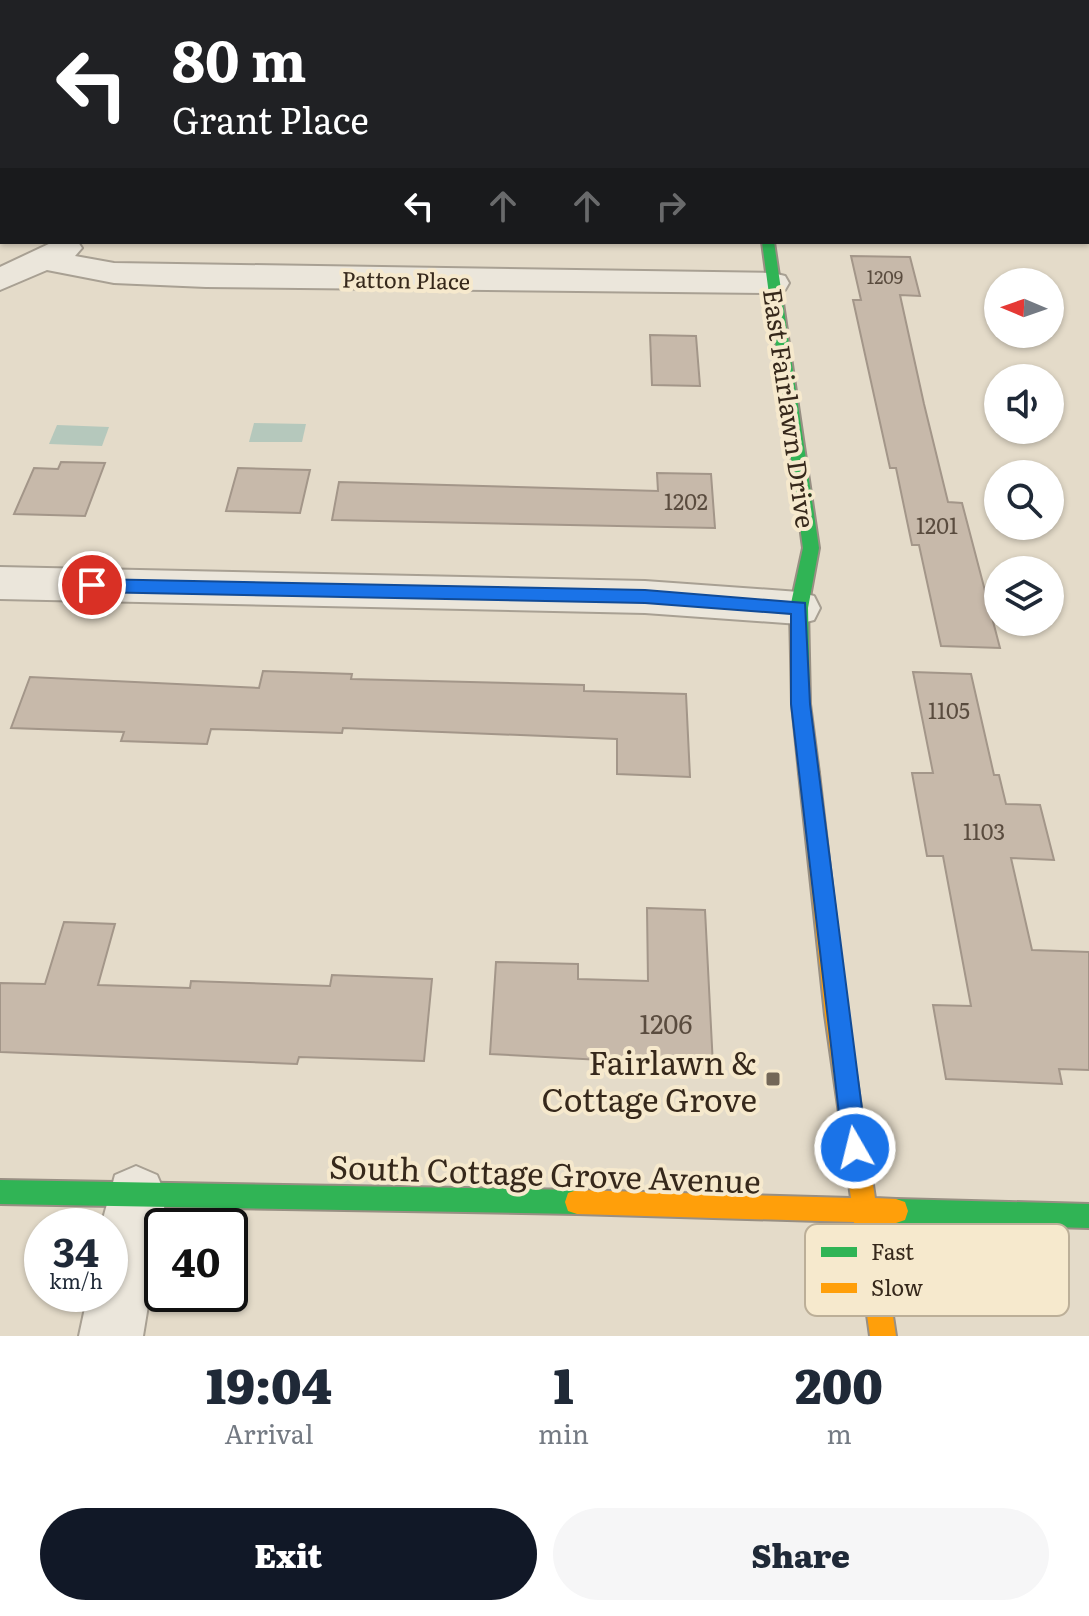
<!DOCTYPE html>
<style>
:root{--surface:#fff;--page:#f6f6f7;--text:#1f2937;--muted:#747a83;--accent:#111827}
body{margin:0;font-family:Literata,serif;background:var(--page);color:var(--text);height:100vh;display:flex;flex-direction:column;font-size:30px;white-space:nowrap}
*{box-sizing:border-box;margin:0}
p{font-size:26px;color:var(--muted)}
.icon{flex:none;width:44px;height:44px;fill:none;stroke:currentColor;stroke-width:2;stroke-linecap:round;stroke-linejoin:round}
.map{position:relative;height:1336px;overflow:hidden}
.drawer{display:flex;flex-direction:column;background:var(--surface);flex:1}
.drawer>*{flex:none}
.top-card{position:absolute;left:0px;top:0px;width:1090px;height:244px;box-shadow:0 2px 6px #0004;background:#202124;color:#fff;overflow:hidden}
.needle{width:52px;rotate:272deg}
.tools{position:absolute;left:984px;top:268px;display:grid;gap:16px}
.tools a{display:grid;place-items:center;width:80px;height:80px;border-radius:50%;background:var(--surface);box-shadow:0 2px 6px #0004;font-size:40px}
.speed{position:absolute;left:24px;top:1208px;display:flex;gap:16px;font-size:40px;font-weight:700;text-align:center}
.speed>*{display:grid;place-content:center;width:104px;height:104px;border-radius:50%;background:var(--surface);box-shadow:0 2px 6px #0004;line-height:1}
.speed small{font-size:20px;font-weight:400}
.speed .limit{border:4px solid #111;border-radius:12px;background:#fff;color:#111}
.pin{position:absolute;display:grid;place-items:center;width:68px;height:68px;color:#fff;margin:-34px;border:4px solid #fff;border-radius:50%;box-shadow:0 2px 8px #0007}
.me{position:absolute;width:88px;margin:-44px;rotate:352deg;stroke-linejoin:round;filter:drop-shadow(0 0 6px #0008)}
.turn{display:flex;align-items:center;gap:28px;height:168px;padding:0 40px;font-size:36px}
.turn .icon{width:104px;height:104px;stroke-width:2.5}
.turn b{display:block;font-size:56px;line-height:68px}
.lanes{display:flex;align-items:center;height:76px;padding:0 40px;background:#0003;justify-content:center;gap:40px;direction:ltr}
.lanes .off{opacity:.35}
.eta{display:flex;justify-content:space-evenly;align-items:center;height:136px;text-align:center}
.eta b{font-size:48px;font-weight:800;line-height:56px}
.button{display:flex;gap:16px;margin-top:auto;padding:16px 40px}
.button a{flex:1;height:92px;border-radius:48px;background:var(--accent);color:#fff;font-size:32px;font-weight:800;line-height:92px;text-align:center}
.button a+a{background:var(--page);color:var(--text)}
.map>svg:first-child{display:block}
.water{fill:#b5c8bc}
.building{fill:#c7b9aa;stroke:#a39689;stroke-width:2}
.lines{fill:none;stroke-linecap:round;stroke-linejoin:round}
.lane-casing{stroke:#a8a093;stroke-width:4}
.street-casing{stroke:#a8a093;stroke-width:4}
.fast-casing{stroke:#988f83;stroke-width:4}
.slow-casing{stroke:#988f83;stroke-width:4}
.lane{fill:#ebe6db;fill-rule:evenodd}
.street{fill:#ebe6db;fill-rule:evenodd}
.fast{fill:#30b455;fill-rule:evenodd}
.slow{fill:#ff9f0a;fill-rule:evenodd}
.route{fill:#1a73e8;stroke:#114b97;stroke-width:2}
.poi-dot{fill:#736758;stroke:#f6e9cd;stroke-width:3}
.labels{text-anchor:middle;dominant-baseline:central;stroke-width:8;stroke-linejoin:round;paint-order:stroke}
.far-number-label{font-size:18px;fill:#5a4c3f}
.far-street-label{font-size:22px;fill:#36281b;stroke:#f6e9cd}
.number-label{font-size:22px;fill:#5a4c3f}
.street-label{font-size:26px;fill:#36281b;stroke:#f6e9cd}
.near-number-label{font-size:26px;fill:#5a4c3f}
.near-poi-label{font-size:32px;fill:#36281b;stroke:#f6e9cd;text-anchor:end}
.near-street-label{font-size:32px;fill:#36281b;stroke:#f6e9cd}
.key{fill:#f6e9cd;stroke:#bcaf98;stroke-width:2}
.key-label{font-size:22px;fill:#36281b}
</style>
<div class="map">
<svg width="1089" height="1336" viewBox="0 0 1089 1336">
<rect width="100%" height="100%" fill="#e4dbc9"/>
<g class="water">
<path d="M254 423 306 424 302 442H249Z"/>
<path d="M57 425 109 427 102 446 49 444Z"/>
</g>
<g class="building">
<path d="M851 256 910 257 920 296 900 295 924 404 948 502 962 503 1000 648 941 646 919 545H912L896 468H890L853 300H861Z"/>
<path d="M650 335 696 336 700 386 652 385Z"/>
<path d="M61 462 105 463 85 516 14 514 34 468 58 469Z"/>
<path d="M238 468 310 470 300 513 226 511Z"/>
<path d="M657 473 711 474 715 528 332 520 339 482 658 491Z"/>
<path d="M263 671 352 674 351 679 584 685V691L686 694 690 777 617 774V739L343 728 342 733 211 729 207 744 121 741 124 732 11 728 30 677 259 688Z"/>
<path d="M913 672 971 674 994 775H999L1006 804 1040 805 1054 860 1011 858 1032 950 1089 952V1070L1059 1069 1062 1084 946 1079 933 1005 971 1006 943 856H927L912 773H933Z"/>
<path d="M647 908 705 910 713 1066 490 1054 496 962 578 964V979L648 981Z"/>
<path d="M64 922 115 924 98 985 190 988 191 981 330 986 332 975 432 979 424 1061 299 1057 297 1064 0 1052V983L45 984Z"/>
</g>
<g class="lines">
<defs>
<path id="lane" d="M87 0H102L104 2H89Z"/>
<g id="street">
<rect x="723" y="0" width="24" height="2"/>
<path d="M1016 0H1040L1041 2H1017Z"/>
<rect x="1088" y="70" width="1" height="17"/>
<path d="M53 242H78L82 248 75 256 114 263 773 273 785 276 789 283 785 290 773 293 206 287 114 283 47 270 0 290V267Z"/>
<path d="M0 567 645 581 799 592 814 596 820 608 814 620 799 624 645 613 0 599Z"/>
<path d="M136 1166 157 1175 166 1196 143 1336H79L88 1294H110V1226H101L115 1175Z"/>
</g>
<g id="fast">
<path d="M150 0H164L149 2Z"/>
<rect x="0" y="58" width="2" height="6"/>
<path d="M762 242H774L819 548 808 608 810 704 819 773 816 779 809 781 802 779 799 773 792 704 790 608 803 548Z"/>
<path d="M0 1180 577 1190 586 1193 589 1202 586 1211 577 1214 0 1204Z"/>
<path d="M896 1199 1089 1204V1228L896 1223 887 1220 884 1211 887 1202Z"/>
</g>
<path id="slow" d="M809 765 816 767 819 773 847 1015 875 1198 896 1199 905 1202 908 1211 905 1220 896 1223H879L896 1336H870L854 1222 577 1214 568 1211 565 1202 568 1193 577 1190 851 1198 825 1015 799 773 802 767Z"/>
</defs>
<use href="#lane" class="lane-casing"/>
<use href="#street" class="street-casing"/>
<use href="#fast" class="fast-casing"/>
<use href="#slow" class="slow-casing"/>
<use href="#lane" class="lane"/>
<use href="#street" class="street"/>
<use href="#fast" class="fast"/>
<use href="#slow" class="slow"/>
</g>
<path class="route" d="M92 579 645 590 805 603 810 704 867 1148 863 1157 855 1160 846 1157 843 1148 791 704V614L645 603 92 592 83 585Z"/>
<rect class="poi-dot" x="765" y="1071" width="16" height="16" rx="4"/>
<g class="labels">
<g class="far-number-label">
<text x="885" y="276">1209</text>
</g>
<g class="far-street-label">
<text transform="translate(406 279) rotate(1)">Patton Place</text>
</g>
<g class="number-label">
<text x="686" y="500">1202</text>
<text x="937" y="524">1201</text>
<text x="949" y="709">1105</text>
<text x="984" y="830">1103</text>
</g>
<g class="street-label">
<text transform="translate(791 408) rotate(82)">East Fairlawn Drive</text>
</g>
<g class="near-number-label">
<text x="666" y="1022">1206</text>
</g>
<g class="near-poi-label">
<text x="757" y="1061">Fairlawn &amp;<tspan x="757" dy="37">Cottage Grove</tspan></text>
</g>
<g class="near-street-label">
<text transform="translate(545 1172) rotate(2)">South Cottage Grove Avenue</text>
</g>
</g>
<rect x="805" y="1224" width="264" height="92" rx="12" class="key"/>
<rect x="821" y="1247" width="36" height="10" fill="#30b455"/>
<rect x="821" y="1283" width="36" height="10" fill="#ff9f0a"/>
<g class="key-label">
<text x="871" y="1260">Fast</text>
<text x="871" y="1296">Slow</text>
</g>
</svg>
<div class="tools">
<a><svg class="needle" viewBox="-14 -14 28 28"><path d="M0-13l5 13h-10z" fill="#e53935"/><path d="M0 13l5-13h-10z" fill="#747a83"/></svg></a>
<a><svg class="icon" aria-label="sound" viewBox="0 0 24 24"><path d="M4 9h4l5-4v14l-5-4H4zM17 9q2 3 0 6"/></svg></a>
<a><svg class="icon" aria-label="search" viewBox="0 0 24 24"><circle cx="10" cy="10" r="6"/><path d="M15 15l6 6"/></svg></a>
<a><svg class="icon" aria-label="layers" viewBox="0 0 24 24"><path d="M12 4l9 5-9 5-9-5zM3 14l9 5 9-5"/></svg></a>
</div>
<div class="speed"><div>34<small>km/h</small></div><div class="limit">40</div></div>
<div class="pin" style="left:92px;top:585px;background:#d93025"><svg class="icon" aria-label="arrive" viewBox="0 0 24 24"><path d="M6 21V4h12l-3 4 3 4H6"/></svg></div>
<svg class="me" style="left:855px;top:1148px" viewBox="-20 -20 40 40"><circle r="17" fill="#1a73e8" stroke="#fff" stroke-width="3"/><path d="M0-11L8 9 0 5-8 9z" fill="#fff"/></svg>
<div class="top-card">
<div class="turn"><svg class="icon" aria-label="left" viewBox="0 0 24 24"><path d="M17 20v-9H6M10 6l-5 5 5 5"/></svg><div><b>80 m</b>Grant Place</div></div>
<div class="lanes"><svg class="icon" aria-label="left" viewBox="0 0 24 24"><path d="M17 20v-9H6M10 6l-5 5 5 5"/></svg><svg class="icon off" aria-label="ahead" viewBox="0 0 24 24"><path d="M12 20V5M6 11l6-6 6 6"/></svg><svg class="icon off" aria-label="ahead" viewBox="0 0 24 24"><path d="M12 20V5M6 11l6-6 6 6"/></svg><svg class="icon off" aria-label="right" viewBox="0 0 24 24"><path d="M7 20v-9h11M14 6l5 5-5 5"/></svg></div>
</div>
</div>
<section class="drawer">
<div class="eta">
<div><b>19:04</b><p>Arrival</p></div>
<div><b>1</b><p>min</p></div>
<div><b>200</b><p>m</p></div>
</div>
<div class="button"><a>Exit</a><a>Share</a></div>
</section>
